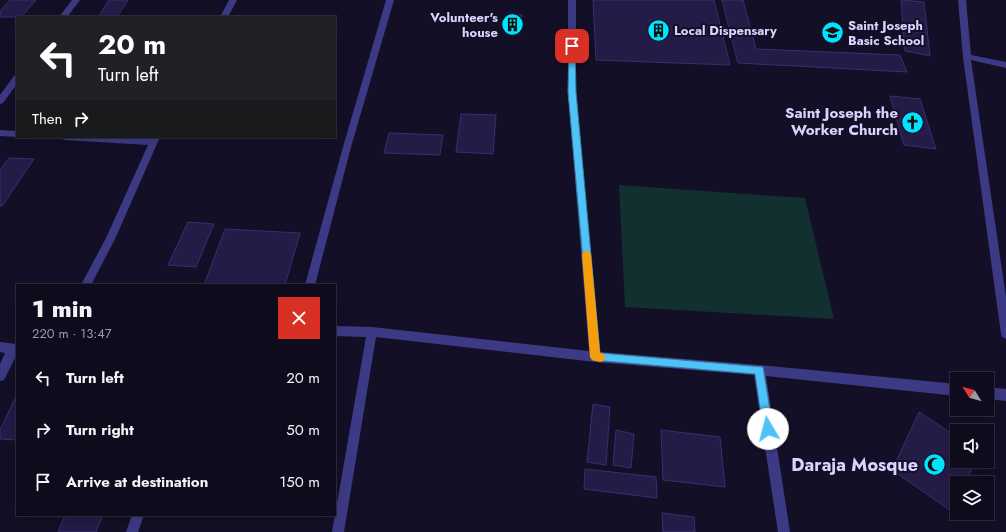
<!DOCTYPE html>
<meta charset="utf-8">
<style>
:root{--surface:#0e0b1c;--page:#171425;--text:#f1f3f6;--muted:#9b9ba3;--line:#2e2b3b}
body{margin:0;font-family:Jost,sans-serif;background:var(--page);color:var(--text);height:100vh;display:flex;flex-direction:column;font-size:15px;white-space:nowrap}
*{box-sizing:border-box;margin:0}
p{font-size:13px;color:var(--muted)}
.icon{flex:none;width:22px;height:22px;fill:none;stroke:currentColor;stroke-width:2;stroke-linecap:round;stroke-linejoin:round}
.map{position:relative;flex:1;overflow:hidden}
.details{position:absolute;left:16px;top:284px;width:320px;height:232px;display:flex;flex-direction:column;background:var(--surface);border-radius:0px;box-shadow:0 4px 16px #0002,0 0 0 1px var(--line)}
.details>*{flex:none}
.guide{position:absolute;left:16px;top:16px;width:320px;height:122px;border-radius:0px;box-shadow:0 4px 16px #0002,0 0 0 1px var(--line);background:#202124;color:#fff;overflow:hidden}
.needle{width:26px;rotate:307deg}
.controls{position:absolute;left:950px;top:372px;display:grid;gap:8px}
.controls a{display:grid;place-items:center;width:44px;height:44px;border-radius:0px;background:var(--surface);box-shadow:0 4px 16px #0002,0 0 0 1px var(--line);font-size:20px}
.pin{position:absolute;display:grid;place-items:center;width:34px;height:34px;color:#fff;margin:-17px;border-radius:8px;box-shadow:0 2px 6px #0006}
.me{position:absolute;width:44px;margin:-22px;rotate:352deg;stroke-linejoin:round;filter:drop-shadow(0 0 3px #0008)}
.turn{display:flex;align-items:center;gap:14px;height:84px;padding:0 16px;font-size:18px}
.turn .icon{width:52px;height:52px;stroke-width:2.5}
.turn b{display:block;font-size:28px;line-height:34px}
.then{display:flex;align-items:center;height:38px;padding:0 16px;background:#0003;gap:8px;font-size:15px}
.round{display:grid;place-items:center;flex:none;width:42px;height:42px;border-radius:0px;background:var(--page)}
.head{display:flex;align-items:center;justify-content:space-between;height:68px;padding:0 16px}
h1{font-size:24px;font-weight:800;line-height:30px}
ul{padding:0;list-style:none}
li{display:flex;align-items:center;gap:12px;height:52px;padding:0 16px}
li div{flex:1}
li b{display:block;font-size:15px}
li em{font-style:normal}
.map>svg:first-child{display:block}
.green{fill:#12302f}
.building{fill:#241b47;stroke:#3b2d73}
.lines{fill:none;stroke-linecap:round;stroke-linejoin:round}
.minor{fill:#3d3a85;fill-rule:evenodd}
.route{fill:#4fc3f7;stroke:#337fa1}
.slow{fill:#f59e0b}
.labels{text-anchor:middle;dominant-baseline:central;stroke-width:4;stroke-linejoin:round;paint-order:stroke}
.far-poi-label{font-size:13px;font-weight:bold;fill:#d9d4ff;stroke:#130f26;text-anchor:start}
.poi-label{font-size:15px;font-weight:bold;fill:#d9d4ff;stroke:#130f26;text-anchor:end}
.near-poi-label{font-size:18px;font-weight:bold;fill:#d9d4ff;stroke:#130f26;text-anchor:end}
</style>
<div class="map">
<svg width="1006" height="532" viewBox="0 0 1006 532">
<rect width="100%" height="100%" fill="#130f26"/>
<path class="green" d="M619 185 805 198 834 319 625 307Z"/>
<g class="building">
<path d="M10 0H36L21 17H0V11Z"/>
<path d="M109 0H128L117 17H98Z"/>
<path d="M593 0H714L730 65 596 60Z"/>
<path d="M722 0H743L756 49 900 55 907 72 738 63Z"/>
<path d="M901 0 924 2 930 56 905 51Z"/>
<path d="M508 14 522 15 519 34H505Z"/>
<path d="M890 96 920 99 936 149 904 145Z"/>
<path d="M461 114 496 115 493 154 456 152Z"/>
<path d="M389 133 443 135 440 155 384 153Z"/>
<path d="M9 158 34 159 2 206H0V170Z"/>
<path d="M188 222 214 224 196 267 168 265Z"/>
<path d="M225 229 300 233 285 285H204Z"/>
<path d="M17 394V440L0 439V430Z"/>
<path d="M593 404 610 407 606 465 587 462Z"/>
<path d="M919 412 957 437V461H975L966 483H957V506L954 513 892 470Z"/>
<path d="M616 430 634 434 631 468 613 465Z"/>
<path d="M661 430 720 437 725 487 663 480Z"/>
<path d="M585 469 656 477 657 498 584 489Z"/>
<path d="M662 513 694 517 695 532H663Z"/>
<path d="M65 515H103L96 532H58Z"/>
</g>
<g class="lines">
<g class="minor">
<path d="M72 0H80L67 17H59Z"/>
<path d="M229 0H237L228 17H220Z"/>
<path d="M386 0H394L351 147 315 285H305L343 147Z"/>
<path d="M568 0H576V92L600 352 759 365 957 384V396L766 376 790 532H778L754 375 595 362 376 337 344 532H332L366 337 335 336V326L372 327 589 351 568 92Z"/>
<path d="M958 0H966L971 55 1006 62V68L971 60 1006 297V339L1002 337 1001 334 963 57Z"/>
<path d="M17 75V84L3 103 0 104V95L14 76Z"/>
<path d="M0 130 17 131V137L0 136Z"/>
<path d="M60 137 151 139 152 137H160L115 239 91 285H81L106 238 148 145 64 140Z"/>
<path d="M0 342 17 344V354L4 380 0 381V364L5 353 0 352Z"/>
<path d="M987 387 1006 389V401L987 399Z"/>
<path d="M132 515H144L138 532H126Z"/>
</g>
</g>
<path class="route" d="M569 44H574L575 46 576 92 600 353 763 367 773 429 772 433 768 434 764 433 763 429 755 374 592 360 568 92Z"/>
<path class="slow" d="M586 251 590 252 591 255 600 353 604 354 605 357 604 361 600 362 592 360 590 357 582 255 583 252Z"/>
<defs>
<symbol id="building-disc" viewBox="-11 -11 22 22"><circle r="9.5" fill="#00e5ff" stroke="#130f26"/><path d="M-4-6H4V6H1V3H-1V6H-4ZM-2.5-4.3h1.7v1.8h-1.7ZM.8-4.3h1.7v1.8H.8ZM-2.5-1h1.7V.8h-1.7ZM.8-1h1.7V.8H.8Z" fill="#111"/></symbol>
<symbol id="university-disc" viewBox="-11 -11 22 22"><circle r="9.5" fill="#00e5ff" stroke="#130f26"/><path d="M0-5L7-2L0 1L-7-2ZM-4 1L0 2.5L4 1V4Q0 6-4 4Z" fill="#111"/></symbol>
<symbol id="church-disc" viewBox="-11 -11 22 22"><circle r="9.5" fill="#00e5ff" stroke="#130f26"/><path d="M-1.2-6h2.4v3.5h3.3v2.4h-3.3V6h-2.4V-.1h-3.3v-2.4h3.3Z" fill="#111"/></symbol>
<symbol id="mosque-disc" viewBox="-11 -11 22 22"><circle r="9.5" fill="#00e5ff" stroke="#130f26"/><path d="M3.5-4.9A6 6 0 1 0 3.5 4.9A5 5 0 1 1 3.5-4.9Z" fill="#111"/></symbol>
</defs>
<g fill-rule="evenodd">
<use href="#building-disc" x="500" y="12" width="25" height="25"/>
<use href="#building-disc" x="646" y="18" width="25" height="25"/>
<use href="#university-disc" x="820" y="20" width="25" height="25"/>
<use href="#church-disc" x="900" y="110" width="25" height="25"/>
<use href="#mosque-disc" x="922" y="452" width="25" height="25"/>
</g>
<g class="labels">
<g class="far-poi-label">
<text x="498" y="17" text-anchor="end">Volunteer's<tspan x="498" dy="15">house</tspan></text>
<text x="848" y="25">Saint Joseph<tspan x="848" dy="15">Basic School</tspan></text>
<text x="674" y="30">Local Dispensary</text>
</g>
<g class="poi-label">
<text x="898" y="113">Saint Joseph the<tspan x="898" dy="17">Worker Church</tspan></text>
</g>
<g class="near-poi-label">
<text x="918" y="465">Daraja Mosque</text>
</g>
</g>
</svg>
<div class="controls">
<a><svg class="needle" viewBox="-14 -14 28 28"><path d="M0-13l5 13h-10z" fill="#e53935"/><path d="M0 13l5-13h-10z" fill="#9b9ba3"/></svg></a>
<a><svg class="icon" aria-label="sound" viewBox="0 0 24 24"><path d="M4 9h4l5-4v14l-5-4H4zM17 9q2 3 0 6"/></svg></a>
<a><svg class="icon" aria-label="layers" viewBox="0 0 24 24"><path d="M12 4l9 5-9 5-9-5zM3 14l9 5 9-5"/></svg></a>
</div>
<div class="pin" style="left:572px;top:46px;background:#d93025"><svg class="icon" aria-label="arrive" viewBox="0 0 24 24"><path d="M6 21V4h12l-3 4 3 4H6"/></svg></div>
<svg class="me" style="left:768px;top:429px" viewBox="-20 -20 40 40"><circle r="19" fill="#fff"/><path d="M0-13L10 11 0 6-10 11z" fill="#4fc3f7"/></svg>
<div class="guide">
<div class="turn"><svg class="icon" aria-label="left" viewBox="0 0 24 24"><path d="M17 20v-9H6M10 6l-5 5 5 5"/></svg><div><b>20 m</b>Turn left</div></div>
<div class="then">Then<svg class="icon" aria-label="right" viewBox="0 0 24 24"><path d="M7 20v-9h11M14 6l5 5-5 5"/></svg></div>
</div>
<section class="details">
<div class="head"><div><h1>1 min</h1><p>220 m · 13:47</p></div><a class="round" style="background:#d93025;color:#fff"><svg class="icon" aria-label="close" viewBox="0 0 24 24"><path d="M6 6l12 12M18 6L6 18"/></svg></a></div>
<ul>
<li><svg class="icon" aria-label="left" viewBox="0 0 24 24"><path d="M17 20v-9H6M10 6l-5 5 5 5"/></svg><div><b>Turn left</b></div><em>20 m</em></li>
<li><svg class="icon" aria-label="right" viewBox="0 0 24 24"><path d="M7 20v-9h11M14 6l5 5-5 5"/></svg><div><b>Turn right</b></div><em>50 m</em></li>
<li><svg class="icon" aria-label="arrive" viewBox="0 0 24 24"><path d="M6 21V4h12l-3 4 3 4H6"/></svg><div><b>Arrive at destination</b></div><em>150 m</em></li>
</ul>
</section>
</div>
